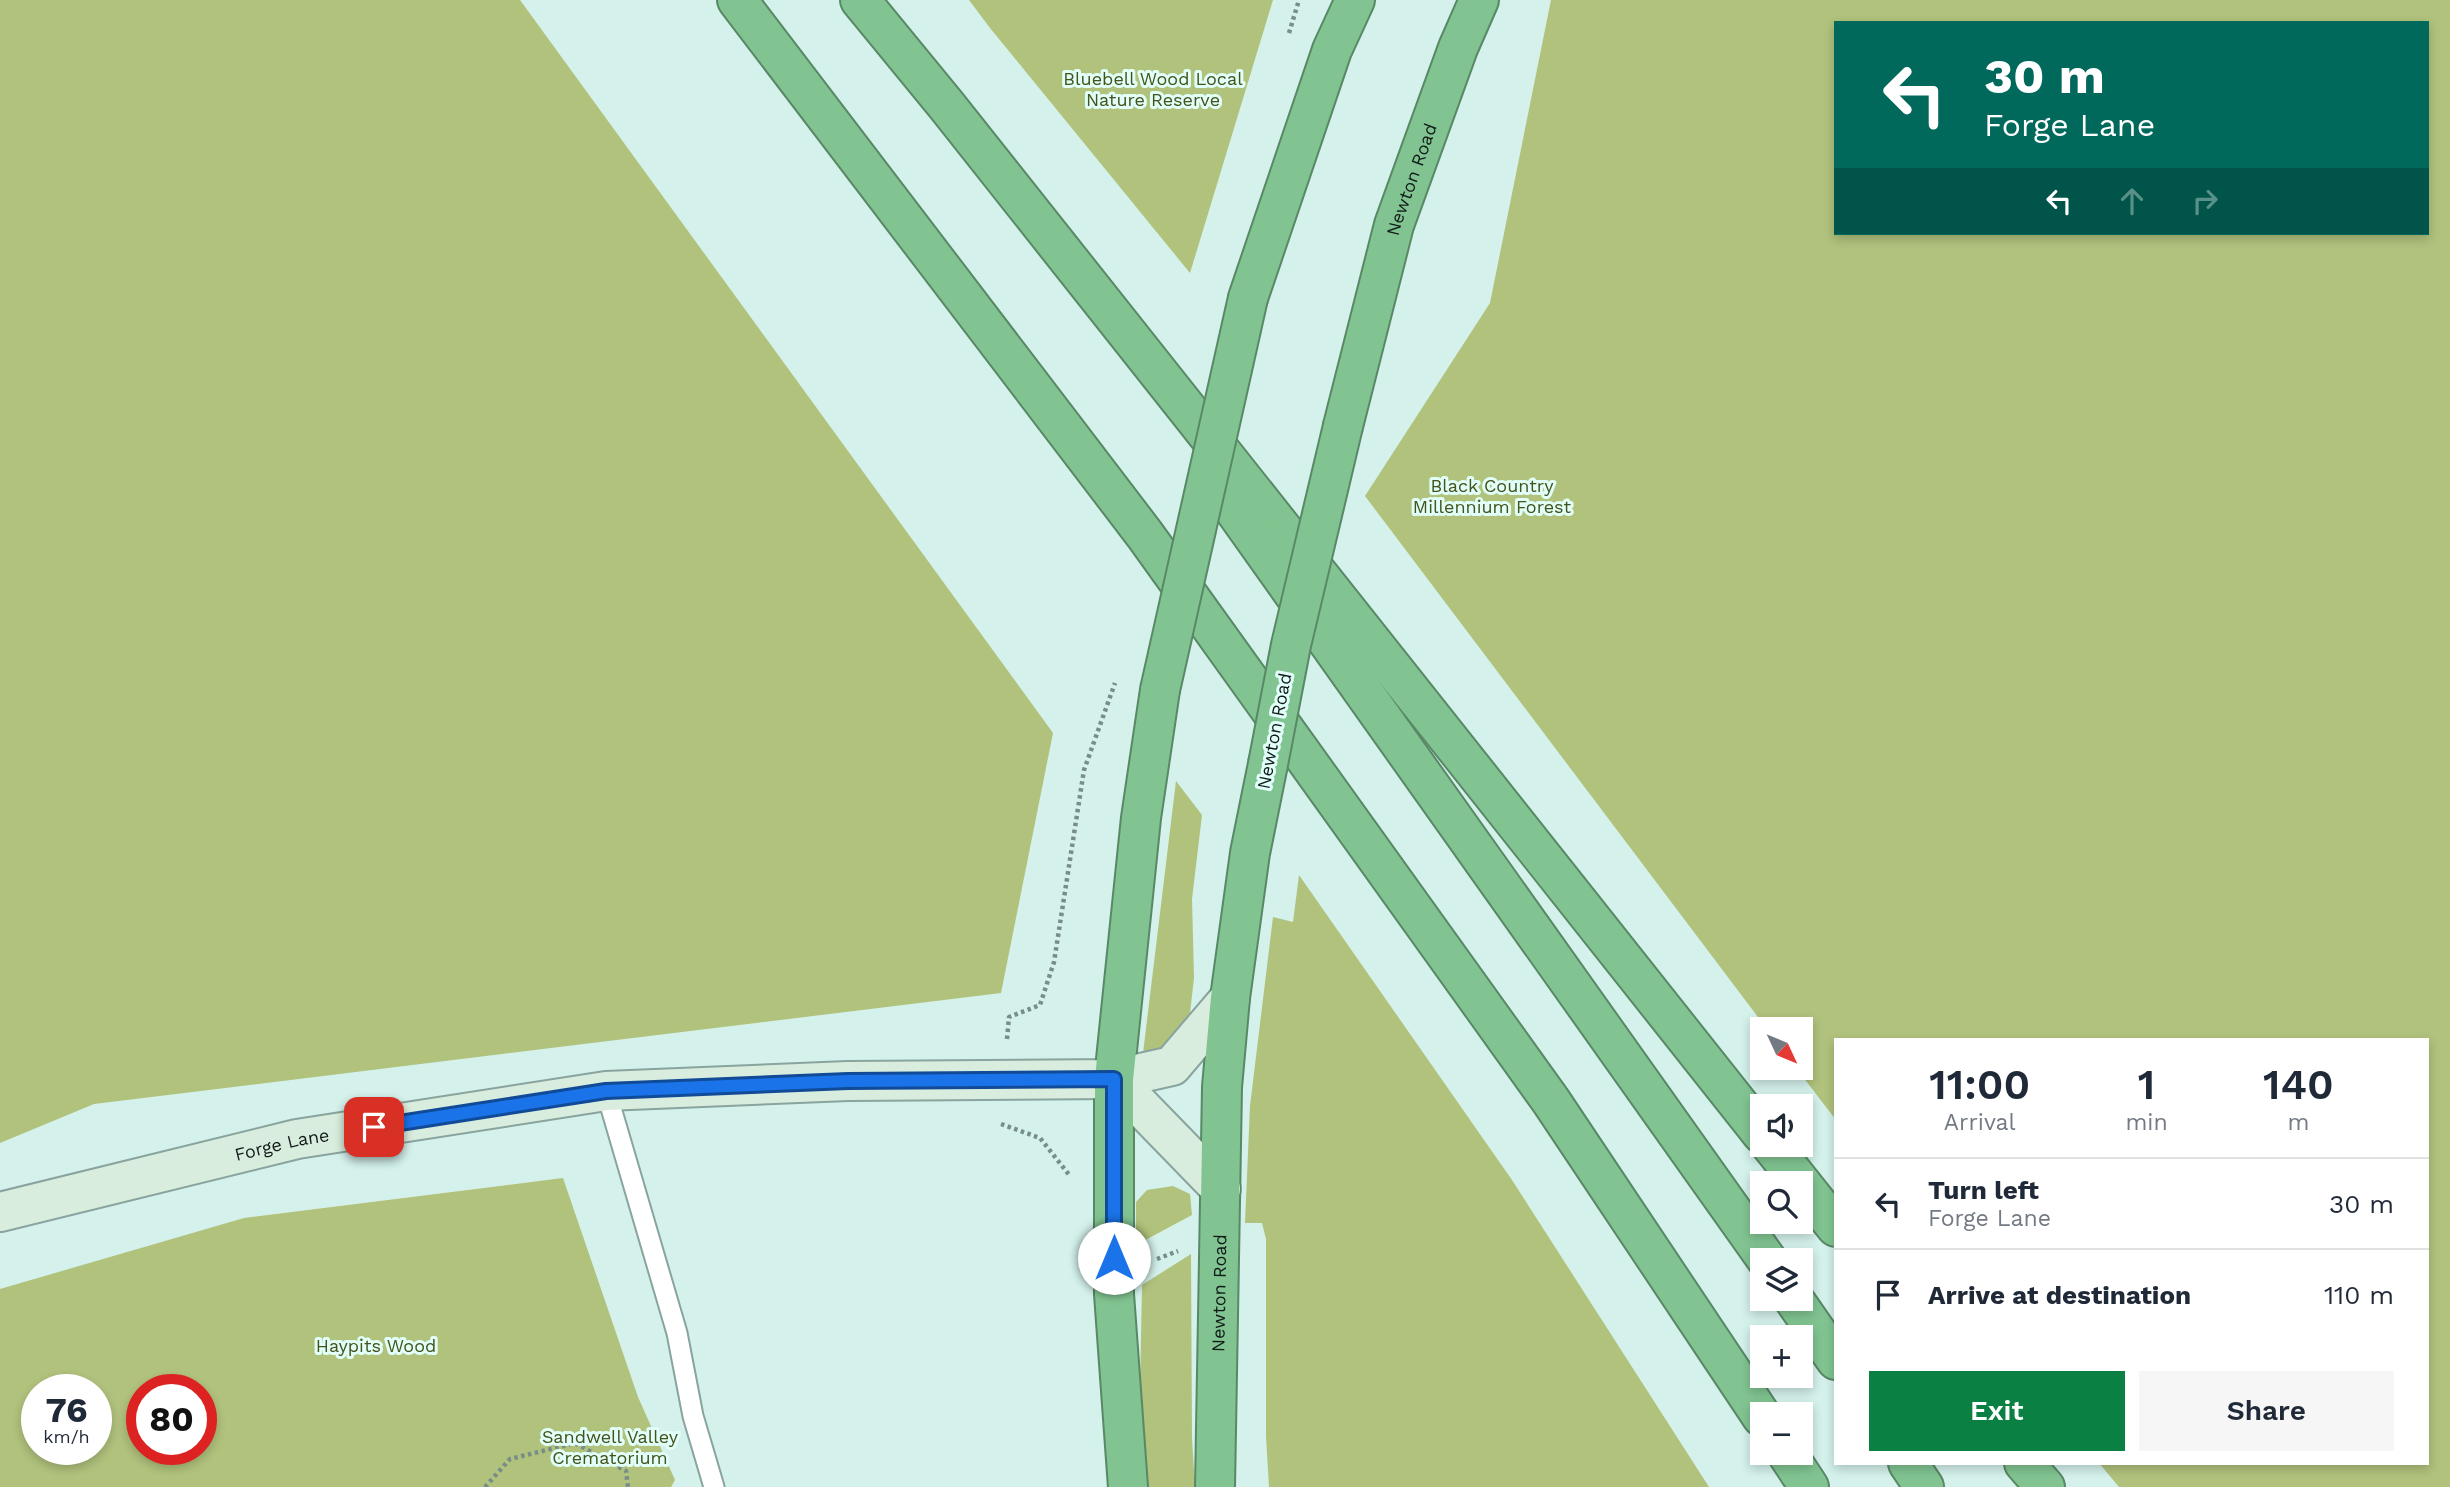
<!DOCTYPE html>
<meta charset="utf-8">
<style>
:root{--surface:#fff;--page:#f6f6f7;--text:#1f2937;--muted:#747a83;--line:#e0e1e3;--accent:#0b8043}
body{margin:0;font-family:"Work Sans",sans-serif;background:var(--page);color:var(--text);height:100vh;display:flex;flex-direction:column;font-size:26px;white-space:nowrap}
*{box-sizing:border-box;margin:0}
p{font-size:23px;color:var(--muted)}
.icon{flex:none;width:38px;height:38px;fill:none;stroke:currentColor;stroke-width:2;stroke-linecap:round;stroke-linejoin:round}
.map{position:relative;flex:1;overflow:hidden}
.sheet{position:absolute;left:1834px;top:1038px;width:595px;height:427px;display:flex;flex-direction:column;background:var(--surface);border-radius:0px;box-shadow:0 4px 10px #0003}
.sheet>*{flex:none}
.hud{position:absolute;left:1834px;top:21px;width:595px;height:214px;border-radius:0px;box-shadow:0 4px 10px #0003;background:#00695c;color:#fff;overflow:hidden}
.needle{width:46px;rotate:134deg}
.tools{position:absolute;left:1750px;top:1017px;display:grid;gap:14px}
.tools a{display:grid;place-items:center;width:63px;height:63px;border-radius:0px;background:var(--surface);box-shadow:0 4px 10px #0003;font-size:35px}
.speed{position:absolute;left:21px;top:1374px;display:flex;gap:14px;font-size:35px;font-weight:700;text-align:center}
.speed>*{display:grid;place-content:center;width:91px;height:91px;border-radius:50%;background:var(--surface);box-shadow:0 4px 10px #0003;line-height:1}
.speed small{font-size:18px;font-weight:400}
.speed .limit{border:10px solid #d22;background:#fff;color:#111}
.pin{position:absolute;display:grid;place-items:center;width:60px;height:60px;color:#fff;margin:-30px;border-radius:14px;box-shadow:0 4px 10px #0006}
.me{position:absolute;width:77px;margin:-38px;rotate:0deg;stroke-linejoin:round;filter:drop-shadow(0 0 5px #0008)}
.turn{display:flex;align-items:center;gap:24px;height:147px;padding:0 35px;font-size:32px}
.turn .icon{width:91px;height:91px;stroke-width:2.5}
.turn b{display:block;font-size:49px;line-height:60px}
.lanes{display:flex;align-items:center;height:66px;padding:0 35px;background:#0003;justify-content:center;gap:35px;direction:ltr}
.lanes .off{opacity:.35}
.eta{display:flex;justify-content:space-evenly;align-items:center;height:119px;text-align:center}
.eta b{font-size:42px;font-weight:600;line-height:49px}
.button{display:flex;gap:14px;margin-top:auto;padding:14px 35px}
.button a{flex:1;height:80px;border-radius:0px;background:var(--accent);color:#fff;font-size:28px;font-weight:600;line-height:80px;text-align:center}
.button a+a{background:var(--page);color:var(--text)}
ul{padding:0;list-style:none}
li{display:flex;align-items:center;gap:21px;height:91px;padding:0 35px;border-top:2px solid var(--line)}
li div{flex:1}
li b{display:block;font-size:26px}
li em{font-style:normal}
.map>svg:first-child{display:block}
.green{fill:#b0c27c;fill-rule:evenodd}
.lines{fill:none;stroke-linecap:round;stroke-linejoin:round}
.lane-casing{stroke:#89a49e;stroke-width:23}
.secondary-casing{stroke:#89a49e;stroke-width:42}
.highway-casing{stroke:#598867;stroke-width:42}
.path{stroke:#788d88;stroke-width:4.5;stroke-dasharray:3.5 3.5;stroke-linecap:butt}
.lane{stroke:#fff;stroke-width:19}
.secondary{stroke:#d9edde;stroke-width:38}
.highway{stroke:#81c491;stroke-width:38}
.highway-bridge-casing{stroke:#598867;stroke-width:42;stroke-linecap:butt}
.highway-bridge{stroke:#81c491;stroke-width:38}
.route-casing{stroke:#114b97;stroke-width:18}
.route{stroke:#1a73e8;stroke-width:12}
.labels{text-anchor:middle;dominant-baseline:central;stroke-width:6;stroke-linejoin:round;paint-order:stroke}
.park-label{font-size:18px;fill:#45521b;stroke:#e1fff8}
.street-label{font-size:18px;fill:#101a18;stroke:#e1fff8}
</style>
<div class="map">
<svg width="2450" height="1487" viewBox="0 0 2450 1487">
<rect width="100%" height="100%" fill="#d4f1eb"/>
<g class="green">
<path d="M0 0H520L1053 733 1001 993 94 1104 0 1143Z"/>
<path d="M969 0H1273L1190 273 990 28Z"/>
<path d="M1551 0H2450V1487H2119L2099 1463H2427V1040H1836V1120L1796 1068H1801V1029H1767L1365 496 1490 303ZM1836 23H2427V233H1836Z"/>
<path d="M1176 781 1202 815 1192 899 1194 978 1190 1013 1174 1039 1141 1070Z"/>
<path d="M1299 875 1512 1180 1709 1487H1269L1266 1436V1239L1262 1223H1245L1250 1106 1273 917 1293 922Z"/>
<path d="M563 1178 638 1397 675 1480 671 1487H0V1289L244 1218ZM37 1390H96V1449H37ZM142 1390H201V1449H142Z"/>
<path d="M1173 1186 1190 1194 1192 1215 1136 1245V1202L1147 1190Z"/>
<path d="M1191 1254 1192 1438 1195 1487H1142L1139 1443 1142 1285Z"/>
</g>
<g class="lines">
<defs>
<path id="lane" d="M606 1091 677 1333 693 1416 714 1487"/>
<g id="secondary">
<path d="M1114 1079 1221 1189"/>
<path id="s1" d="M0 1212 297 1139 606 1091 848 1081 1114 1079 1172 1066 1230 998"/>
</g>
<g id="highway">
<path d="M737 0 1145 535 1551 1101 1762 1417"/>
<path d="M860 0 947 106 1762 1134"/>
<path d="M1248 298 1332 50 1355 0"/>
<path id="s2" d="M1343 426 1394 225 1458 48 1479 0"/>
<path d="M1218 487 1767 1260"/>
<path d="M1770 1144 1836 1227"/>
<path d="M1793 1298 1836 1360"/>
<path d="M1786 1452 1809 1487"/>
<path d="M1908 1463 1924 1487"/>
<path d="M2024 1463 2045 1487"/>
<path d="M1128 1487 1114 1294V1079L1141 818 1160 690"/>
<path id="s3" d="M1215 1487 1222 1087 1230 998 1250 853 1268 764"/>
</g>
</defs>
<use href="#lane" class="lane-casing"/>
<use href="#secondary" class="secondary-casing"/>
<use href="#highway" class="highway-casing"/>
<g class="path">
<path d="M1289 33 1299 0"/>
<path d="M1007 1039 1009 1017 1040 1005 1054 962 1084 770 1115 683"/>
<path d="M1001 1124 1040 1138 1070 1176"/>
<path d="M1157 1259 1178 1251"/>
<path d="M485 1487 510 1459 575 1443 626 1471 628 1487"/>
</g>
<use href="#lane" class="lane"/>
<use href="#secondary" class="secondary"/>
<use href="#highway" class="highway"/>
<defs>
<g id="highway-bridge">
<path d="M1160 690 1248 298"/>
<path d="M1268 764 1291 645 1343 426"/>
</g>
</defs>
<use href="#highway-bridge" class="highway-bridge-casing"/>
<use href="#highway-bridge" class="highway-bridge"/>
</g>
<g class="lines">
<defs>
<path id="route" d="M374 1127 606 1091 848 1081 1114 1079V1258"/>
</defs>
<use href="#route" class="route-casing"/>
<use href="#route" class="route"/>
</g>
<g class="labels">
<g class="park-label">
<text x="1153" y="78">Bluebell Wood Local<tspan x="1153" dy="21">Nature Reserve</tspan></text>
<text x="1492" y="485">Black Country<tspan x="1492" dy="21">Millennium Forest</tspan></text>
<text x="376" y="1345">Haypits Wood</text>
<text x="610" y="1436">Sandwell Valley<tspan x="610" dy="21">Crematorium</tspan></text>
</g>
<g class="street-label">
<text stroke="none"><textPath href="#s2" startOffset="256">Newton Road</textPath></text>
<text transform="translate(1274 731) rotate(-79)">Newton Road</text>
<text stroke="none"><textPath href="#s1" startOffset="290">Forge Lane</textPath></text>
<text stroke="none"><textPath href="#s3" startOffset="194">Newton Road</textPath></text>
</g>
</g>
</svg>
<div class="tools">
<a><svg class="needle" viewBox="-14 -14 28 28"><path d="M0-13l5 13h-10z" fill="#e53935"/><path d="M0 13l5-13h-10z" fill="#747a83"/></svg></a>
<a><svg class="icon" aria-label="sound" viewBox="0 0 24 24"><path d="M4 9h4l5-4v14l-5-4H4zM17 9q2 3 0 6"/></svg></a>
<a><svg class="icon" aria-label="search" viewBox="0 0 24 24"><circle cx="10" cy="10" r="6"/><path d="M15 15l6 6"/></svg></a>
<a><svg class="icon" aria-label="layers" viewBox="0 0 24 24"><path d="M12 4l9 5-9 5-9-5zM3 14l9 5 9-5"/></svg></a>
<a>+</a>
<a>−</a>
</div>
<div class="speed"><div>76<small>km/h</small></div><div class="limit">80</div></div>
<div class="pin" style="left:374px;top:1127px;background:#d93025"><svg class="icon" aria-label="arrive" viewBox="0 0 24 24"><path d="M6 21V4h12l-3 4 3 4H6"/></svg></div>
<svg class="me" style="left:1114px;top:1258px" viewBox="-20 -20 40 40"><circle r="19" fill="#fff"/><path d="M0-13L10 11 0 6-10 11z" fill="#1a73e8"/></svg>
<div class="hud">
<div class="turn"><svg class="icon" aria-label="left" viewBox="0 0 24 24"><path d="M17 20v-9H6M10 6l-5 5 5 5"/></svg><div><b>30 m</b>Forge Lane</div></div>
<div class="lanes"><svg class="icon" aria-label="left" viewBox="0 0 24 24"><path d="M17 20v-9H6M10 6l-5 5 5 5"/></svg><svg class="icon off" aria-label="ahead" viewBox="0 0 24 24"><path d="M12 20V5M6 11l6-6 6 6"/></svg><svg class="icon off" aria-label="right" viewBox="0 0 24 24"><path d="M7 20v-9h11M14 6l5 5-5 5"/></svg></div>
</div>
<section class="sheet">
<div class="eta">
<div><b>11:00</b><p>Arrival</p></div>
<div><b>1</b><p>min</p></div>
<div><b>140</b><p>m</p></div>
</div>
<ul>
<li><svg class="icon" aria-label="left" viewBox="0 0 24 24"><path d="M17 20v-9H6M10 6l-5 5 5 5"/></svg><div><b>Turn left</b><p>Forge Lane</p></div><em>30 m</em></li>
<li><svg class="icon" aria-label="arrive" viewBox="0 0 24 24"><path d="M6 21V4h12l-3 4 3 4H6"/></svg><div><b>Arrive at destination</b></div><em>110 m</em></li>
</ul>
<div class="button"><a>Exit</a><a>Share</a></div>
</section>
</div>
